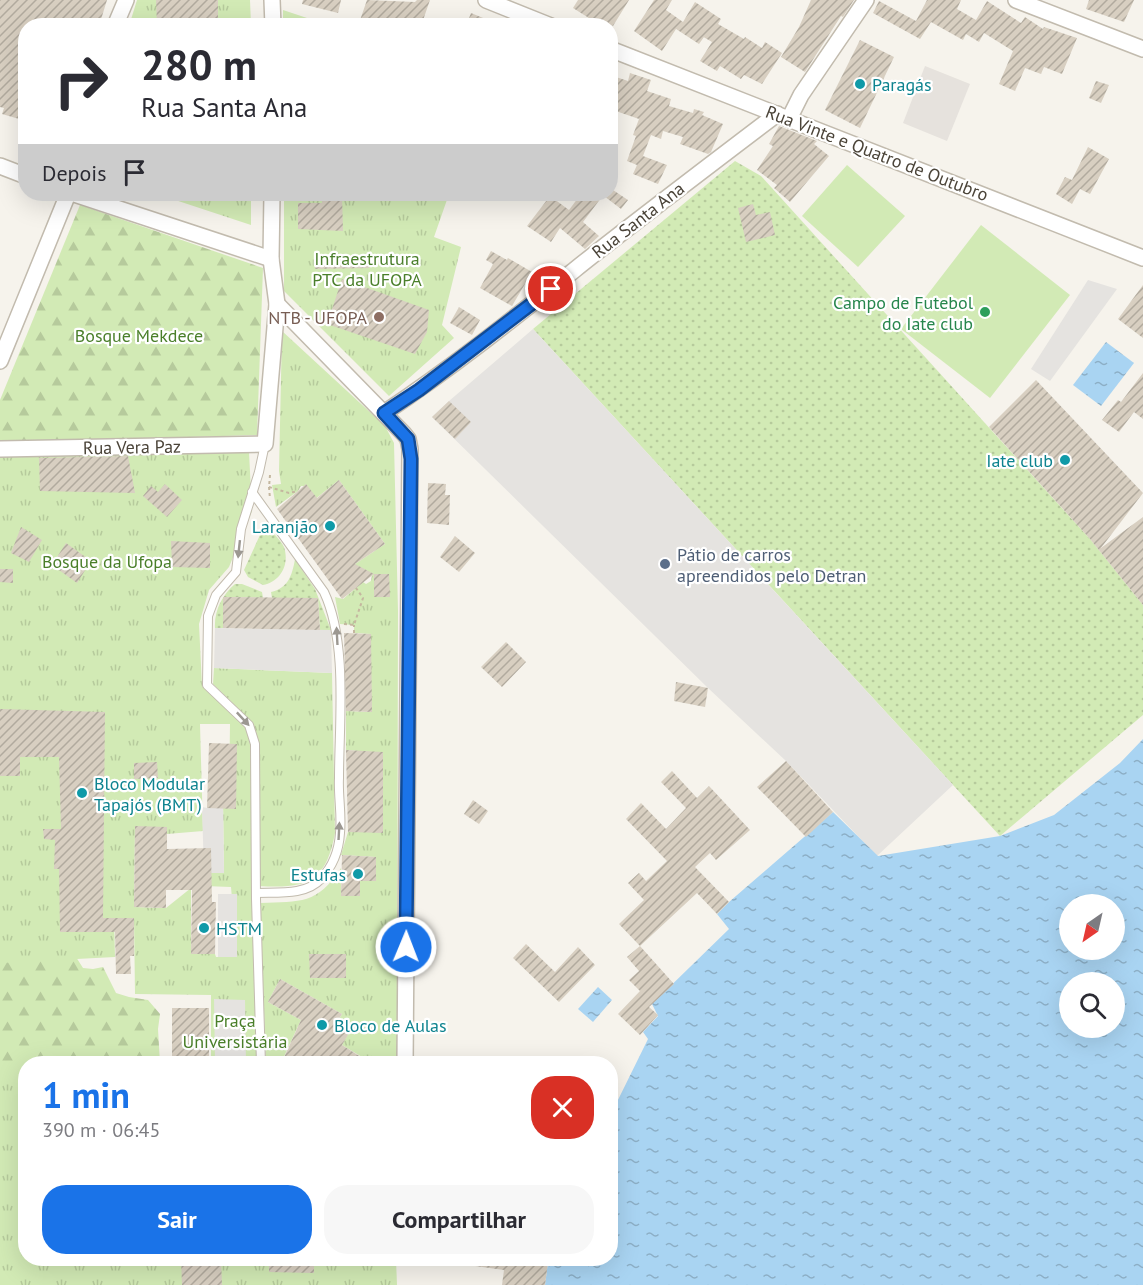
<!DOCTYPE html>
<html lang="pt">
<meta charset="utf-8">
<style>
:root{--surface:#fff;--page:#f7f7f7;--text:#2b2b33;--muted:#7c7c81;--accent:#1a73e8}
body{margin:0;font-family:"PT Sans",sans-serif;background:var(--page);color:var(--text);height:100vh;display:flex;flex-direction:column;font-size:22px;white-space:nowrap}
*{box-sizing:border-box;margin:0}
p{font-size:20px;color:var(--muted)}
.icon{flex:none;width:33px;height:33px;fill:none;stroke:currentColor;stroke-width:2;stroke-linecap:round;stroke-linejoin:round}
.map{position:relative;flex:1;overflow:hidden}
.sheet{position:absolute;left:18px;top:1056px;width:600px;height:210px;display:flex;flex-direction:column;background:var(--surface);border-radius:24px;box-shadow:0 6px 24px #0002}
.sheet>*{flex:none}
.hud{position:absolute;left:18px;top:18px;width:600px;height:183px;border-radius:24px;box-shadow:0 6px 24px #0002;background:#fff;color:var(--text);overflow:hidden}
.needle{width:39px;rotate:214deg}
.fabs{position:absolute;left:1059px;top:894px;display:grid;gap:12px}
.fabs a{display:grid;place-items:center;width:66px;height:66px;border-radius:50%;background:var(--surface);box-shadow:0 6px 24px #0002;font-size:30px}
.pin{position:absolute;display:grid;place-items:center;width:51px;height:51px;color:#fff;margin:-26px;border:3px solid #fff;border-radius:50%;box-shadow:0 2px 6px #0007}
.me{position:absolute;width:66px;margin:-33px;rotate:1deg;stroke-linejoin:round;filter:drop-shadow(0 0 4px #0008)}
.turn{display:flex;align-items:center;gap:21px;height:126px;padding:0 24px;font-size:27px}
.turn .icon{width:78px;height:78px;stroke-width:2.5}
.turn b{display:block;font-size:42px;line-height:51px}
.then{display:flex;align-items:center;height:57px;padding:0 24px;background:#0003;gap:12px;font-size:22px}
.round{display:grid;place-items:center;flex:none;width:63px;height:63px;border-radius:24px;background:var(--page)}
.head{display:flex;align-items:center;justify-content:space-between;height:102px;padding:0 24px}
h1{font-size:36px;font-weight:600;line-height:45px;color:var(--accent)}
.cta{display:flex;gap:12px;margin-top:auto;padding:12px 24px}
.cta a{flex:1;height:69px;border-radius:24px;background:var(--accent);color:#fff;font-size:24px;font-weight:600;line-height:69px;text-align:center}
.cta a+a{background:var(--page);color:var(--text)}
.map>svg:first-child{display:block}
.industrial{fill:#e6e2dd}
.grass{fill:url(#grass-dots)}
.forest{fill:url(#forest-firs)}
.park{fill:url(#park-tufts);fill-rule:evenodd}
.pitch{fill:#d2eab5}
.parking{fill:#e5e3e0}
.water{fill:url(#water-ripples);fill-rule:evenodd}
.building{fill:url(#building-hatch)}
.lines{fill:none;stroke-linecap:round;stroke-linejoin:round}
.lane-casing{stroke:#c2bbae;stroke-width:10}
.street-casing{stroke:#c2bbae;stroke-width:18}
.path{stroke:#c4b79f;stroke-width:2;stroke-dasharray:3 3;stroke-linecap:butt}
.lane{stroke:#fff;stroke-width:8}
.street{stroke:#fff;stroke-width:15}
.oneway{fill:#9c9892}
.route-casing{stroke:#114b97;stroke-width:15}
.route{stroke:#1a73e8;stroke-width:10}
.culture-dot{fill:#0f9aa8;stroke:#fff;stroke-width:2}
.leisure-dot{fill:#2e9e5b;stroke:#fff;stroke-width:2}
.education-dot{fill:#8d6e63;stroke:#fff;stroke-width:2}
.service-dot{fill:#5c6f8a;stroke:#fff;stroke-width:2}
.labels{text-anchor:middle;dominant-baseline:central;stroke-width:4.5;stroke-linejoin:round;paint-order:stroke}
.culture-label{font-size:18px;fill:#0d838f;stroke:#fff;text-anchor:start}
.street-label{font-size:18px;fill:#4b4439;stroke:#fff}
.park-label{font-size:18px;fill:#4a7f2a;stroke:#fff}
.leisure-label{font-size:18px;fill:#27864d;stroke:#fff;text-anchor:end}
.education-label{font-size:18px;fill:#785e54;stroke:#fff;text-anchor:end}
.service-label{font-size:18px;fill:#4e5e75;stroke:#fff;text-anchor:start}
</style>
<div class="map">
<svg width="1143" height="1285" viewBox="0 0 1143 1285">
<defs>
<pattern id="grass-dots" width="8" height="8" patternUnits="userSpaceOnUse" patternTransform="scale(1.5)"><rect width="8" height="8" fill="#d2eab5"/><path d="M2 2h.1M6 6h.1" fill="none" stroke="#b6ca9c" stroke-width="1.8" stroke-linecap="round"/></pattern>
<pattern id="forest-firs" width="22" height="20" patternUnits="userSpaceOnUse" patternTransform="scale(1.5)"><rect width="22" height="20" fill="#d2eab5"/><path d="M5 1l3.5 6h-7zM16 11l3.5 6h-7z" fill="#b6ca9c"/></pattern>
<pattern id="park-tufts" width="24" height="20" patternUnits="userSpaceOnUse" patternTransform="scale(1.5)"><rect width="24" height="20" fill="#d2eab5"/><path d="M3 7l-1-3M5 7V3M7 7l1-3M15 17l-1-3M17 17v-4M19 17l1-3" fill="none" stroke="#b6ca9c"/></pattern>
<pattern id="water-ripples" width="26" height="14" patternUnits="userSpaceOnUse" patternTransform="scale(1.5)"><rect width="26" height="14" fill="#a9d4f2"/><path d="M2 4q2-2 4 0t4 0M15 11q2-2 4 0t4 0" fill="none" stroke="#8caec5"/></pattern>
<pattern id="building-hatch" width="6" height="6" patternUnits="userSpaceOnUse" patternTransform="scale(1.5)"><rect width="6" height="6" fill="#d8cfc1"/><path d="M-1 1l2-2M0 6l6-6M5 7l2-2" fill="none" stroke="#b1aa9e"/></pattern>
</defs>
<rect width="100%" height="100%" fill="#f6f3ec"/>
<path class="industrial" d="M925 66 970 84 947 141 903 123Z"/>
<g class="grass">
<path d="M735 161 761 176 1090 539 1143 605V715L1000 836 533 329Z"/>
<path d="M265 524C271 531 280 539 284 547 290 565 280 582 263 585L248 577 244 570Z"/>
<path d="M295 559 315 589 331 630H320L318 598H272L271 592C288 588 292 576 295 559Z"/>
<path d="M235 584H242L262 592 263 598 223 597V628H215C214 611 222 595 235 584Z"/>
</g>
<g class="forest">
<path d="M80 205 263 268 257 435 0 443V400Z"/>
<path d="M0 890 76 957 83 968 93 969 103 967 116 993 129 997 148 1000 160 1014 158 1029 160 1063 26 1064 25 1134 0 1118Z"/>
</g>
<g class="park">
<path d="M137 0H250L251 25 129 26Z"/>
<path d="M283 10 328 25H283Z"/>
<path d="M157 194H251V225Z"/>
<path d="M284 194H449L434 237 461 247 442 325 454 338 389 396 284 291Z"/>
<path d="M282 331 385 426 394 443 398 611 397 1063H372L342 1045 351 1028 338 1021 342 1014 280 979 268 1002 301 1020 281 1063H266L260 903C301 901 317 905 341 868V896H360V881H376V857L341 855 348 832H383V753L346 750V711L371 712V634L354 633V625L340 624 335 597 343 599 363 582 366 584 371 581 372 575 346 570 385 544 339 480 314 500 307 486H301L298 491 276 507 272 485 281 484 279 471Z"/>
<path d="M249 452 252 511 229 567 209 590 199 624 202 686 246 728 251 746V892L256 893 261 1063H211V995L135 994 134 918H114L115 957 0 963V456ZM200 724H230L229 797 223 798 224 873H204V886L231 887 237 957H216L215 954 191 953V888L166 908 134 907 135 827H167V834L203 831Z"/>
<path d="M214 668 332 673 335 833C326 882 307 889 259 886V744L252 722 213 684Z"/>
<path d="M25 1079 26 1258 396 1259 397 1285H0V1081Z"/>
</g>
<g class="pitch">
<path d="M847 165 905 216 858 267 802 216Z"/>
<path d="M981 225 1070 295 990 398 901 329Z"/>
</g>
<g class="parking">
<path d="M1088 280 1117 289 1050 381 1031 369Z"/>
<path d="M533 329 953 785 877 856 786 761 708 688 432 417 449 401Z"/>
<path d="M215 628 331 630 332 673 214 668Z"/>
<path d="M202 807 207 808 223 807 224 873H204Z"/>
<rect x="218" y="894" width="19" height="63"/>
<path d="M214 999 245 1000 246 1063H215Z"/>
</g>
<g class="water">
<path d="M1106 342 1134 363 1101 406 1073 385Z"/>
<path d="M1143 739V1285H545L548 1262 550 1259 610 1258V1126L614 1108 648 1039 643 1032 658 1016 652 1004 729 929 717 914 729 902 833 812 878 856 1000 836 1054 815 1120 763ZM1070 904H1114V950H1070ZM1070 982H1114V1028H1070Z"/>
<path d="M598 987 612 1000 593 1022 578 1009Z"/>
</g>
<g class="building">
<path d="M0 0H107L99 26H26V121L2 114 4 108 0 107Z"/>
<path d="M156 0H218V26H157Z"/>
<path d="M303 0H341L338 13 302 4Z"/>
<path d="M367 0 415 2 417 0H430L421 26H358Z"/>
<path d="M578 0H629L613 26 602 21 600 25 573 8Z"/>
<path d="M654 0H672L666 10 683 22 695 2 721 19 718 24 744 39 745 37 762 48 765 42 782 53 762 84 744 75 741 79 720 66 717 71 700 61 712 42 700 35 704 37 699 44 676 29 662 51 634 31Z"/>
<path d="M811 0H854L843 17 841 16 805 72 781 57 799 27Z"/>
<path d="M927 0H961L957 9 976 20 987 1 1021 23 1025 17 1043 29 1044 27 1077 38 1062 74 1044 67 1041 74 1025 68 1015 91 999 84 1013 51 984 33 979 42 966 34 963 40 931 22 920 39 873 13 879 1 916 21Z"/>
<path d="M1089 0H1134L1124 22 1086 9Z"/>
<path d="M471 13 500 25V26H466Z"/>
<path d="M860 40 894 57 860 128 825 110Z"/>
<path d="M630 73 651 80 647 91 671 99 669 106 693 113 694 109 704 112 702 115 723 124 711 152 708 154 680 144 683 137 663 131 661 139 651 135 643 156 667 165 658 184 633 174 637 165 627 161 636 136 633 135 639 119 610 109V75L628 81Z"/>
<path d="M1096 81 1109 85 1101 103 1089 98Z"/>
<path d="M779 126 817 141 814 144 829 156 790 202 774 188 777 185 757 170 773 146 769 144Z"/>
<path d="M1088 147 1109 159 1090 194 1080 189 1072 204 1056 194 1065 177 1072 180Z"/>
<path d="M610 188 628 200 621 209 604 196 605 194H610Z"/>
<path d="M322 194H342L343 231 298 229V203H322Z"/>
<path d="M581 194H604L583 222 599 236 585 249 560 228 551 242 527 226 550 196 569 210Z"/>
<path d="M753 204 756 215 770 212 775 235 746 242 738 208Z"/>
<path d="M491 251 507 260 508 258 532 272 512 306 480 288 493 264 486 260Z"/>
<path d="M368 256 369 268 315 269 314 257Z"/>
<path d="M342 279 429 310 427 332 415 354 327 324Z"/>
<path d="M1143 285V338L1118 319Z"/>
<path d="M459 307 480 320 472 335 450 323Z"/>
<path d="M1143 373V419L1134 412 1119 432 1102 420 1118 400 1121 402Z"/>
<path d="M1036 380 1143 493 1101 548 1143 517V605L1090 539 989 427Z"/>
<path d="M449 401 471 422 455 439 432 417Z"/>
<path d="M128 456 135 493 40 491 39 458Z"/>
<path d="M339 480 385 544 355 564 374 574 342 599 277 509 306 484 317 498Z"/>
<path d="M428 483 446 484 445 495H450L449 525 427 523Z"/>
<path d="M165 484 182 500 167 517 143 496 151 486 158 492Z"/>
<path d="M21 527 42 540 29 562 11 553Z"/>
<path d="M455 536 475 553 459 572 440 557Z"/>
<path d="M171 541 210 543V568L172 567Z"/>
<path d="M66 543 91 561 77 583 52 565Z"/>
<path d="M0 569H13V583L0 582Z"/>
<path d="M374 574H389L390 597H374Z"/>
<path d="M223 597 318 598 320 630 223 628Z"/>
<path d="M344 633 371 634 372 712 346 711Z"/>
<path d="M506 642 526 662 502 687 481 667Z"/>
<path d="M676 682 708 688 705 707 674 701Z"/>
<path d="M0 709 105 712 103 918H134V956H130L131 974H116L115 932H60L59 869H54L55 840 44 839 43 829H61L59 757H20V776H0Z"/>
<path d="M209 743 237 744 236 809 207 808Z"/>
<path d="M346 750 383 752V833L348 832Z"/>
<path d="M786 761 833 812 806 837 757 787Z"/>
<path d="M157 762 158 778 134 779V763Z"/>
<path d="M672 771 697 798 709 786 750 830 716 860 710 853 695 867 729 902 717 914 697 893 640 946 619 924 644 900 628 883 639 873 646 881 667 861 626 819 641 803 666 829 686 808 661 782Z"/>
<path d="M473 800 488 811 479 824 464 814Z"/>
<path d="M135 826 167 827V849L211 848 212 902H216L215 954H191L192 890H166V908L134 907Z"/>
<path d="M342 855 376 857V881H360V896H341Z"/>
<path d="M526 944 555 972 578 947 595 965 559 1002 513 958Z"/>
<path d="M640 946 674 984 649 1007 658 1015 640 1035 618 1014 640 991 629 980 639 971 627 957Z"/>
<path d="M309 954H346V978H310Z"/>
<path d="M280 979 342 1014 338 1021 352 1028 342 1045 372 1064H281L301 1020 268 1002Z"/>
<rect x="172" y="1008" width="37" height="56"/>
<path d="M181 1258H221L222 1285H182Z"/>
<path d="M269 1258H314V1273L269 1272Z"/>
<path d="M469 1258H522L548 1262 545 1285H502L504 1270 468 1265Z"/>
</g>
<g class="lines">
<defs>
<g id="lane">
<path d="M252 492 324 592C348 643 339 722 339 778 338 796 342 815 340 833 339 850 333 866 321 879 305 896 277 892 256 893"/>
<path d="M261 1064 256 899 255 744 249 725 207 685 208 616 216 595 236 572 241 529 259 472 265 444"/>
<path d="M25 1174H26"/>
</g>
<g id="street">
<path d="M272 0 273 26"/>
<path d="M486 0 551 26"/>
<path d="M1016 0 1143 49"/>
<path d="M115 26 126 0"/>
<path d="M610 49 1143 258"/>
<path d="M789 119 801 95 866 0"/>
<path d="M0 166 26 176"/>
<path d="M74 194 271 259"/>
<path d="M277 304 404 434 408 439 410 449 405 1064"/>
<path d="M0 361 68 194"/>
<path d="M384 413C456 365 524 310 592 256 653 208 715 161 777 114"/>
<path d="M0 449 265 444 277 304 271 259 272 194"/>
</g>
</defs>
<use href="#lane" class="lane-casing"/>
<use href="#street" class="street-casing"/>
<g class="path">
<path d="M270 475 269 487 289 493 298 491"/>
<path d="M269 487 270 499"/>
<path d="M344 624 354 625 363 598 356 588"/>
<path d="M354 633V625"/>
</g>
<use href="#lane" class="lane"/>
<use href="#street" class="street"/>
</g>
<defs><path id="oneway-solid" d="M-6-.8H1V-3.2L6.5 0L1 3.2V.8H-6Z" transform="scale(1.5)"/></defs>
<g class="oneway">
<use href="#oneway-solid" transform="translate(239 549) rotate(96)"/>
<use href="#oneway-solid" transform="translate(337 636) rotate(-93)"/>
<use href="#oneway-solid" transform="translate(243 719) rotate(47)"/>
<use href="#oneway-solid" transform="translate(339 831) rotate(-87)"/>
</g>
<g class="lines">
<defs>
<path id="route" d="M406 947 411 459 408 439 384 413 419 390 551 289"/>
</defs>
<use href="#route" class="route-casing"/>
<use href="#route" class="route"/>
</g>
<g class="culture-dot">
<circle cx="860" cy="84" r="6"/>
<circle cx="1065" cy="460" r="6"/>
<circle cx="330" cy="526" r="6"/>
<circle cx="82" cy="793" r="6"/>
<circle cx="358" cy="874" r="6"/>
<circle cx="204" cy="928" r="6"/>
<circle cx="322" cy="1025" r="6"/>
</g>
<circle class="leisure-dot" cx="985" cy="312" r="6"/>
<circle class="education-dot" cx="379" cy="317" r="6"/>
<circle class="service-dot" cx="665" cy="564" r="6"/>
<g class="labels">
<g class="culture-label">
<text x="872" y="84">Paragás</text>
<text x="1053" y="460" text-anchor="end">Iate club</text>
<text x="318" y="526" text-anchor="end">Laranjão</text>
<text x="94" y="783">Bloco Modular<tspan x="94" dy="21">Tapajós (BMT)</tspan></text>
<text x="346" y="874" text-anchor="end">Estufas</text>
<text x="216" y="928">HSTM</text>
<text x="334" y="1025">Bloco de Aulas</text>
</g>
<g class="street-label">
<text transform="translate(877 153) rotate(21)">Rua Vinte e Quatro de Outubro</text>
<text transform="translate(638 220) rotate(-38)">Rua Santa Ana</text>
<text transform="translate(132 447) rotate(-1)">Rua Vera Paz</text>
</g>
<g class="park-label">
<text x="367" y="258">Infraestrutura<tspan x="367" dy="21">PTC da UFOPA</tspan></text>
<text x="139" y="335">Bosque Mekdece</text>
<text x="107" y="561">Bosque da Ufopa</text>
<text x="235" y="1020">Praça<tspan x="235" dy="21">Universistária</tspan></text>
</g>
<g class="leisure-label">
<text x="973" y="302">Campo de Futebol<tspan x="973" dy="21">do Iate club</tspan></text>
</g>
<g class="education-label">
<text x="367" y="317">NTB - UFOPA</text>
</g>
<g class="service-label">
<text x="677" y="554">Pátio de carros<tspan x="677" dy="21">apreendidos pelo Detran</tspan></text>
</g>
</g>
</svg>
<div class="fabs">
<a><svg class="needle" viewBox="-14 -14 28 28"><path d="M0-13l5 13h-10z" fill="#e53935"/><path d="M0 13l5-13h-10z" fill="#7c7c81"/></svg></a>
<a><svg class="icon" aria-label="search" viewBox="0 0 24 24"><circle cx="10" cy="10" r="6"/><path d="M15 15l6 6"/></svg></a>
</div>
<div class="pin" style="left:551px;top:289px;background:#d93025"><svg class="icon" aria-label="arrive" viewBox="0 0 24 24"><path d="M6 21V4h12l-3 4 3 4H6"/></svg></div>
<svg class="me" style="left:406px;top:947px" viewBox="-20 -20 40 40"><circle r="17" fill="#1a73e8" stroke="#fff" stroke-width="3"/><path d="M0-11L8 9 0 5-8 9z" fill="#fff"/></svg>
<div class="hud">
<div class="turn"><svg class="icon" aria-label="right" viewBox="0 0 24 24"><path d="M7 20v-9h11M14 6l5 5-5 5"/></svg><div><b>280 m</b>Rua Santa Ana</div></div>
<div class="then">Depois<svg class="icon" aria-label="arrive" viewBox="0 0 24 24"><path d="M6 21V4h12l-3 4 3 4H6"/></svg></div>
</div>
<section class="sheet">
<div class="head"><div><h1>1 min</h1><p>390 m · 06:45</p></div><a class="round" style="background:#d93025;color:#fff"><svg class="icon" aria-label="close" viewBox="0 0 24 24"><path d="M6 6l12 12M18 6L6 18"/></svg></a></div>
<div class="cta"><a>Sair</a><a>Compartilhar</a></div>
</section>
</div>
